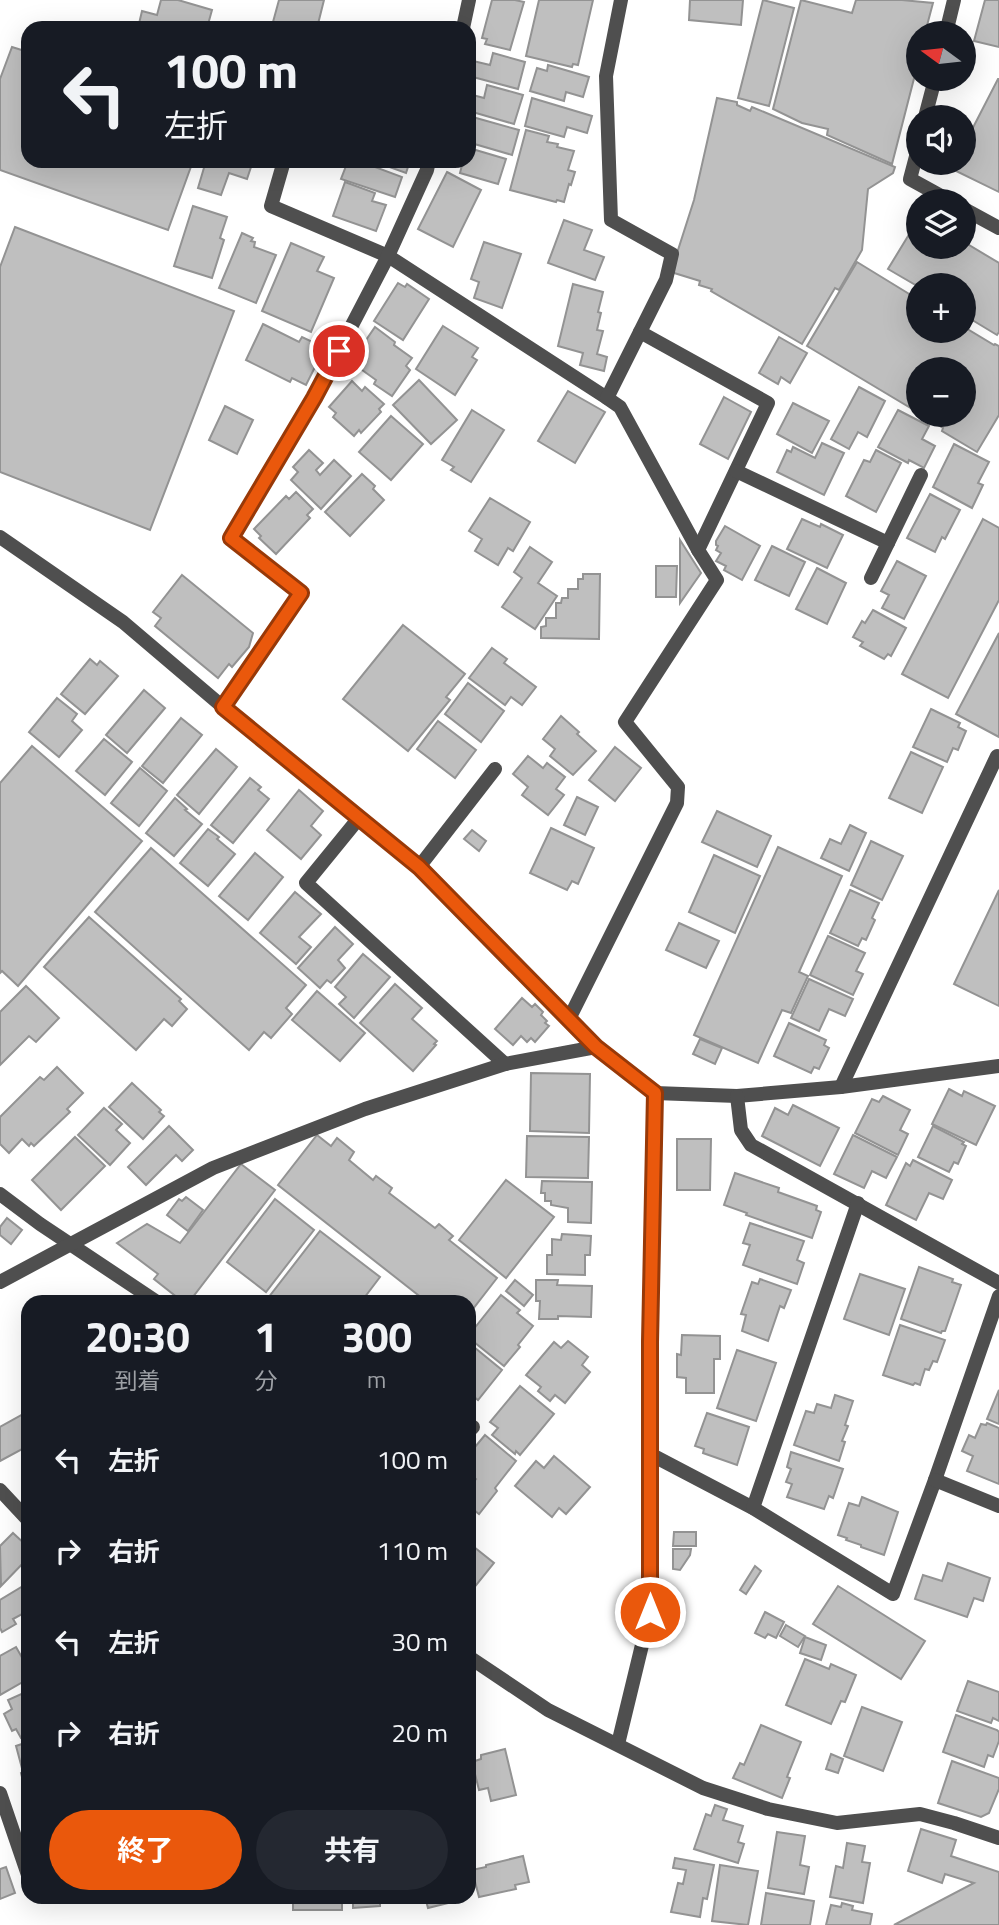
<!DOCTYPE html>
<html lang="ja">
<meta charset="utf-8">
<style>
:root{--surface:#171b24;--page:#242831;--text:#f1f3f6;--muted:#9ea1a6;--accent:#ea580c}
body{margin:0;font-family:"Titillium Web","Noto Sans JP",sans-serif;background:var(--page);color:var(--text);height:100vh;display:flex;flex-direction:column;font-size:26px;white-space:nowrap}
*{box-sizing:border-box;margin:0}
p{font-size:23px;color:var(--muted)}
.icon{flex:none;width:38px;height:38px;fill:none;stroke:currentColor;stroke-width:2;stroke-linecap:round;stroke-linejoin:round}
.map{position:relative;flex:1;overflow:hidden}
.sheet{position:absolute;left:21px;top:1295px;width:455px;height:609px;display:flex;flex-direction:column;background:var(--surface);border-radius:21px;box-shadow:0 7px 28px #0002}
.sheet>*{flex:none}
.banner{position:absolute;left:21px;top:21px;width:455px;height:147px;border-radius:21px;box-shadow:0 7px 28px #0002;background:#171b24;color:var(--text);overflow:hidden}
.needle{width:46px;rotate:285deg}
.buttons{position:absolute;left:906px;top:21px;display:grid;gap:14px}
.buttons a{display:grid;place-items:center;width:70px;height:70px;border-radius:50%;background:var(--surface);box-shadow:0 7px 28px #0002;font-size:35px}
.pin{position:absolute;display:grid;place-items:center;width:60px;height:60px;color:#fff;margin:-30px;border:4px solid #fff;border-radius:50%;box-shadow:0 2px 7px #0007}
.me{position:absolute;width:77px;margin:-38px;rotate:0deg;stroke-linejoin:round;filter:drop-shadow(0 0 5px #0008)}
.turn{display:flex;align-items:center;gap:24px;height:147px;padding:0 28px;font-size:32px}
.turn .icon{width:91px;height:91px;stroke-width:2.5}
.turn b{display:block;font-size:49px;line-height:60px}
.eta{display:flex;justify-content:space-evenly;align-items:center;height:119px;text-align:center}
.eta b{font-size:42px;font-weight:700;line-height:49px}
.primary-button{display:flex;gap:14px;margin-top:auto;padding:14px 28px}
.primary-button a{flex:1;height:80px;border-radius:42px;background:var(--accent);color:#fff;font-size:28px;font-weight:700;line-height:80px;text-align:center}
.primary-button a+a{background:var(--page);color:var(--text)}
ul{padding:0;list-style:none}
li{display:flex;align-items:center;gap:21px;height:91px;padding:0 28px}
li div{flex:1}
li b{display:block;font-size:26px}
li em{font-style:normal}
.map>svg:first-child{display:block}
.building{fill:#bfbfbf;stroke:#939393;stroke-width:2}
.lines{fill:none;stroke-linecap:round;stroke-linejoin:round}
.lane{stroke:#4f4f4f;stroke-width:14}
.street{stroke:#4f4f4f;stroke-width:14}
.route-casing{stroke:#983908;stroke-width:18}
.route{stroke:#ea580c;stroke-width:12}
</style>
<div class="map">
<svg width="999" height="1925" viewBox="0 0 999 1925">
<rect width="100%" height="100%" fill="#fff"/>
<g class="building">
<path d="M161 0H178L212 10 207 28H138L142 11 157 15Z"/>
<path d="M279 0H324L317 28H296L273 22Z"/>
<path d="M492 0H515L524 2 510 50 485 44 487 39 482 38Z"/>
<path d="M539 0H593L578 65 573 64 572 67 526 56Z"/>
<path d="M690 0H743L741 25 689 20Z"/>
<path d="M763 0 794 8 769 106 738 98Z"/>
<path d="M801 0 852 13 856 0H902L933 3 925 33H919V59L892 164 827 135 828 129 802 123 773 109Z"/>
<path d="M985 0H999V47L974 41Z"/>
<path d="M12 47 28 52V161H193L168 230 0 170V79Z"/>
<path d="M493 53 525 62 518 89 469 76V60L490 65Z"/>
<path d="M548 65 589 77 583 97 566 92 564 101 530 91 537 68 547 71Z"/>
<path d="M998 79H999V192L952 169 955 163H964V145Z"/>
<path d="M487 85 523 95 514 124 469 111V94L484 98Z"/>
<path d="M532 98 592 116 587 133 567 127 564 137 525 126Z"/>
<path d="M717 98 737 102V105L750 111 752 107 895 167 893 173 868 189 862 250 839 290 835 288 802 344 711 291 712 289 699 285 700 281 671 272 694 200Z"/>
<path d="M469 116 519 130 512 155 471 143 473 133 469 132Z"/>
<path d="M526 130 549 136 547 142 558 144 557 147 574 151 568 170 575 172 571 185 569 184 564 202 557 200 556 202 510 190Z"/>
<path d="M469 148 506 159 498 184 460 173 463 161H469Z"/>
<path d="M206 161H253L247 179 229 173 221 195 198 188Z"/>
<path d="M348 161H359L402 177 395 197 341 179Z"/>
<path d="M373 161H410L406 173Z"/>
<path d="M447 172 481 190 453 247 418 229Z"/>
<path d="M345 182 375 193 372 201 386 205 376 231 333 216Z"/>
<path d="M193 206 227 217 220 238 224 240 212 278 174 266Z"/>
<path d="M919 218V247H964V242L999 263V332L997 335 964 315V285H919V287L888 269Z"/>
<path d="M564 220 592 230 584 250 604 257 595 280 548 263Z"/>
<path d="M15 227 234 311 150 530 0 472V267Z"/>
<path d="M242 233 253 238 251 241 255 242 254 247 276 255 256 303 219 288Z"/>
<path d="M484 242 521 254 502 308 474 298 479 282 471 279Z"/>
<path d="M291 243 324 257 317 271 334 278 311 332 262 311Z"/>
<path d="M857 262 919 300V331H964V327L994 345 995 344 999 346V415L977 452 942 431 943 428 922 415H964V369H919V413L807 346Z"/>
<path d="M398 283 405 287 407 284 429 299 403 340 374 321Z"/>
<path d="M573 284 603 292 598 312 601 313 597 330 603 331 597 354 607 357 604 371 580 365 583 353 558 346Z"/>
<path d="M263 324 299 342 302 337 319 345 317 349 323 351 306 385 292 378 290 382 246 360Z"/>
<path d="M443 326 478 348 472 357 477 360 455 395 416 369Z"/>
<path d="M375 327 395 342 394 345 412 358 406 366 410 370 392 396 374 384 376 380 351 362Z"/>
<path d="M779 337 807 353 790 383 781 377 778 384 759 373Z"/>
<path d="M419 380 457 420 431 444 393 405Z"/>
<path d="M352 381 362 391 365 387 384 404 379 409 381 412 361 433 359 430 354 436 333 417 336 413 329 407Z"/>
<path d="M859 387 885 401 867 437 858 432 849 449 831 439Z"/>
<path d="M568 391 605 412 575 463 538 441Z"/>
<path d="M724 397 751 412 728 459 700 444Z"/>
<path d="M793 403 829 421 812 453 777 434Z"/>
<path d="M225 406 253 420 237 454 209 440Z"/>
<path d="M472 410 504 430 471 482 451 470 454 467 442 460Z"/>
<path d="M898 410 929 426 922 439 935 446 924 468 909 460 908 463 878 447Z"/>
<path d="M391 416 423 444 391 480 359 452Z"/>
<path d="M822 443 844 453 824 495 777 472 787 450 791 452 793 447 815 458Z"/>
<path d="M954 444 989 462 978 483 983 485 972 508 933 487Z"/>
<path d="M309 450 323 463 316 470 320 475 334 460 351 476 321 509 291 480 298 472 293 467Z"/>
<path d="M876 450 901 463 876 512 846 496 864 460 870 462Z"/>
<path d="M362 474 375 486 373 489 384 500 350 536 325 512Z"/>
<path d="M296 492 313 509 307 515 310 518 276 554 259 538 261 536 254 529 286 496 289 499Z"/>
<path d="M930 494 960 510 945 539 942 537 935 552 907 538Z"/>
<path d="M490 498 530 522 513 551 508 548 498 565 475 551 482 539 469 531Z"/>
<path d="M802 519 820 527 821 524 843 535 827 568 787 549Z"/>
<path d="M983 519 999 528V600L948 698 902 674Z"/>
<path d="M725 526 760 546 742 580 724 570 726 566 716 561 721 553 716 550 718 546 716 545V541Z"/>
<path d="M680 540 701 573 680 603Z"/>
<path d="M772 546 805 562 789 596 755 580Z"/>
<path d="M530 547 552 562 538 583 557 596 535 629 502 607 522 578 514 572Z"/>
<path d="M897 561 926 576 904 619 882 608 889 595 881 591Z"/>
<path d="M656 566H677L676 597H656Z"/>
<path d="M817 568 846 583 827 624 796 609Z"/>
<path d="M583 574H600L599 639 541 638V627L546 626V618H556V603H561L562 598H568V589H578V579H583Z"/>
<path d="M182 575 253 633 249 647 232 667 229 664 218 678 155 626 161 618 153 612Z"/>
<path d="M873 610 906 628 891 656 888 654 884 659 860 646 863 642 853 637 862 621 865 623Z"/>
<path d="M403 625 465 674 446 697 450 700 408 751 343 699Z"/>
<path d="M999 633V737L956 714Z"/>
<path d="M492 648 507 659 504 663 536 687 522 705 511 697 505 705 469 678Z"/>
<path d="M90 659 97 665 100 661 118 676 85 714 61 694Z"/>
<path d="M468 683 504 711 481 742 445 714Z"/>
<path d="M144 690 165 708 127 753 106 735Z"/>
<path d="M57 698 77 714 72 721 82 730 59 757 29 732Z"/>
<path d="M931 709 960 723 958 727 966 731 958 750 953 748 947 762 913 747Z"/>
<path d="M561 716 579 732 577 734 596 751 573 775 550 756 555 749 543 739Z"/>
<path d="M181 718 202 735 163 783 142 766Z"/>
<path d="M438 721 476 750 455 778 417 749Z"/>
<path d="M104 739 132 762 105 795 76 771Z"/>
<path d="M32 746 142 841 18 986 2 971 0 973V783Z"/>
<path d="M615 747 641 768 615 801 589 780Z"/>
<path d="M216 749 237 767 199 814 177 795Z"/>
<path d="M911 752 943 767 922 813 889 798Z"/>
<path d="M528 756 543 768 547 763 565 777 556 789 564 795 548 815 522 795 528 787 513 774Z"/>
<path d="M140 768 167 791 139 826 111 803Z"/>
<path d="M250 778 261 787 258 790 269 799 233 843 211 825Z"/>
<path d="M299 790 323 811 311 826 321 835 301 859 267 830Z"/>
<path d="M577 797 598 807 585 835 564 825Z"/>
<path d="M175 798 187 809 185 810 202 824 174 856 146 833Z"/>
<path d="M717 811 771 836 757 867 702 842Z"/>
<path d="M850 825 866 833 849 871 821 858 830 839 841 844Z"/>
<path d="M551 828 594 848 578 884 572 881 567 890 530 873Z"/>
<path d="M208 829 219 837 217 839 235 854 208 886 180 863Z"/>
<path d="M472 830 486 841 479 851 464 839Z"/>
<path d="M871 841 903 856 882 900 851 885Z"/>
<path d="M778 847 842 876 799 972 808 976 791 1013 782 1010 758 1063 694 1035Z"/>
<path d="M151 848 306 985 286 1008 292 1014 271 1038 264 1032 249 1050 95 912Z"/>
<path d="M255 853 283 877 248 920 219 896Z"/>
<path d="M714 855 760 876 735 933 689 912Z"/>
<path d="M850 890 879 903 872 918 875 920 866 940 862 938 858 946 830 933Z"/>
<path d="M999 890V1006L954 984Z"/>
<path d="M295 892 321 914 299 937 311 947 296 964 260 933Z"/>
<path d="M89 917 181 999 179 1001 187 1009 172 1026 164 1019 136 1050 44 967Z"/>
<path d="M679 923 719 941 706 968 666 950Z"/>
<path d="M335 927 353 944 338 960 345 968 331 983 327 980 320 988 298 968Z"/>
<path d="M828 936 865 953 856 971 863 974 853 995 810 975Z"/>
<path d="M363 954 390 977 354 1018 339 1004 346 997 335 987Z"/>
<path d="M809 979 853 999 845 1016 829 1009 819 1031 791 1018Z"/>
<path d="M395 984 422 1008 412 1019 437 1041 434 1044 436 1045 413 1071 360 1023Z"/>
<path d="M26 986 59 1018 36 1042 29 1036 0 1065V1012Z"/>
<path d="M317 991 365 1033 340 1061 292 1020Z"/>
<path d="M522 998 532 1007 535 1004 543 1012 541 1015 547 1021 545 1023 549 1026 535 1042 531 1038 527 1042 521 1036 513 1045 495 1029Z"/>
<path d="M789 1023 826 1040 824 1045 829 1048 819 1069 814 1067 811 1073 774 1056Z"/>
<path d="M700 1039 722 1048 715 1064 693 1054Z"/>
<path d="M57 1067 83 1093 67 1109 70 1112 34 1146 31 1143 29 1146 22 1139 9 1153 0 1144V1117L40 1077 44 1080Z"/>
<path d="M531 1073 590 1074 589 1133 530 1131Z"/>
<path d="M132 1083 161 1110 159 1112 164 1116 143 1139 109 1107Z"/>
<path d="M949 1089 962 1096 964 1091 995 1106 976 1145 932 1124Z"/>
<path d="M883 1096 910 1110 900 1130 908 1134 898 1155 855 1133 872 1099 879 1102Z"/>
<path d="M793 1105 839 1128 820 1166 762 1136 775 1108 788 1115Z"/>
<path d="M104 1108 122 1124 116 1130 130 1143 110 1165 78 1135Z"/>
<path d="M169 1126 193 1150 182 1161 176 1155 146 1185 128 1167Z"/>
<path d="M933 1126 964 1142 962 1144 966 1146 958 1164 954 1162 949 1172 918 1157Z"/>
<path d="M317 1135 331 1146 337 1138 354 1152 349 1160 373 1180 376 1176 392 1188 389 1193 435 1228 439 1224 453 1236 449 1240 497 1278 469 1314V1302H427L278 1185Z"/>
<path d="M853 1135 897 1157 886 1178 872 1171 864 1188 834 1174Z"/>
<path d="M527 1136 589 1137 588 1178 526 1177Z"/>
<path d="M75 1137 105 1166 61 1210 32 1180Z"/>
<path d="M677 1139H711L710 1190H677Z"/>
<path d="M913 1160 952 1180 943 1199 929 1193 916 1220 886 1205 906 1163 910 1166Z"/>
<path d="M241 1164 275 1190 189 1302H183L154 1279 158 1274 117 1243 147 1224 180 1243Z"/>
<path d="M735 1173 779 1188 778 1192 817 1206 816 1210 821 1212 812 1238 746 1215 747 1213 724 1205Z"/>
<path d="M506 1180 554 1217 506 1278 459 1240Z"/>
<path d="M542 1181 592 1182 591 1223 568 1222V1208L551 1205V1201H545V1193H541Z"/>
<path d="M186 1197 203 1210 188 1231 167 1215 179 1199 182 1201Z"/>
<path d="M275 1199 314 1230 266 1292 227 1262Z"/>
<path d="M7 1218 22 1230 11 1244 0 1235V1227Z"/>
<path d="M750 1223 804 1241 797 1260 804 1263 797 1284 743 1265 750 1245 743 1243Z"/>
<path d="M320 1231 380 1277 361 1302H265Z"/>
<path d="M562 1234 591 1236 590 1255H585V1275L547 1274V1255H552V1239L561 1240Z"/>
<path d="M919 1267 953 1279 952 1282 961 1285 945 1331H942L941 1333 901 1319Z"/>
<path d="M860 1274 905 1289 889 1335 844 1319Z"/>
<path d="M760 1279 791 1290 784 1308 780 1306 768 1341 742 1331 746 1315 741 1314 752 1282 758 1284Z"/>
<path d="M515 1280 533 1295 524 1306 506 1291Z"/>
<path d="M536 1280H558L557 1285 592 1286 591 1317 558 1316V1319H539L540 1301H536Z"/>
<path d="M501 1295 520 1310 517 1313 533 1326 518 1345 520 1347 504 1366 469 1338V1335Z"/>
<path d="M900 1325 945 1340 937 1362 933 1361 929 1370 925 1369 920 1385 915 1383 913 1385 883 1375Z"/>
<path d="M682 1335 720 1336V1359H714V1393H686V1378L677 1377V1354L681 1355Z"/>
<path d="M568 1341 588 1357 582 1365 590 1372 565 1403 555 1395 550 1401 538 1391 541 1387 526 1375 554 1342 561 1348Z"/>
<path d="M469 1343 502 1370 478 1400 469 1393Z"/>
<path d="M737 1350 776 1363 756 1421 717 1408Z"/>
<path d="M520 1386 554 1414 520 1455 516 1451 515 1454 492 1435 498 1428 490 1422Z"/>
<path d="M999 1390V1424L987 1419Z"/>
<path d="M835 1395 853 1401 845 1425 848 1426 842 1441 845 1442 839 1461 794 1445 806 1411 814 1413 817 1404 831 1408Z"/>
<path d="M27 1412 28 1446 0 1461V1427Z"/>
<path d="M707 1413 749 1427 737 1465 703 1453 704 1449 695 1446Z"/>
<path d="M987 1423 999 1428V1484L967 1471 973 1456 962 1451 969 1435 975 1438 981 1424 986 1425Z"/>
<path d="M485 1435 516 1461 495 1488 497 1491 479 1514 469 1506V1487L476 1479 469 1473V1454Z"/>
<path d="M791 1452 843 1469 833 1498 829 1496 824 1509 787 1497 792 1484 786 1482 791 1469 787 1467Z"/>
<path d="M554 1456 590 1487 566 1514 559 1508 552 1517 515 1486 536 1461 544 1468Z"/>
<path d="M862 1497 898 1512 884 1555 861 1547V1545L846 1540 847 1538 838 1535 849 1503 859 1506Z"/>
<path d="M674 1532H696V1546H673Z"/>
<path d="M13 1533 28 1547V1558L1 1586 0 1546Z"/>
<path d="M469 1543 494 1563 469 1594Z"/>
<path d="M673 1549H691L690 1555 680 1570 673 1569Z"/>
<path d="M948 1563 990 1578 983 1601 974 1598 967 1617 915 1599 923 1575 942 1581Z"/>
<path d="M755 1566 761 1571 746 1594 740 1590Z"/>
<path d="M28 1583V1611L13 1619 16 1624 2 1632 0 1628V1600Z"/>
<path d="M838 1586 925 1641 901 1679 813 1624Z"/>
<path d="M765 1612 784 1622 776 1638 768 1634 765 1638 755 1633Z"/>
<path d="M786 1625 805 1636 798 1647 780 1636Z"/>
<path d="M805 1637 826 1645 821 1660 800 1653Z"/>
<path d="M16 1647 28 1668V1679L0 1695V1656Z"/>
<path d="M805 1659 829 1669 831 1664 856 1675 845 1702 841 1701 831 1724 786 1705Z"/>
<path d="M968 1681 999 1692V1721L993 1718 991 1723 957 1711Z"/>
<path d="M28 1691V1735L21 1738 16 1729 12 1731 4 1714 12 1709 8 1700Z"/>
<path d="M862 1707 902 1722 883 1771 844 1756Z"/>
<path d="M956 1715 997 1730 999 1732V1741L993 1757 988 1755 984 1767 943 1752Z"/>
<path d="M761 1725 801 1742 787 1777 790 1778 782 1798 733 1778 740 1763 744 1765Z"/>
<path d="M28 1742V1784L24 1785 21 1773 23 1772 16 1746Z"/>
<path d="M505 1749 516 1795 491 1801 488 1788 479 1790 472 1762 481 1759V1755Z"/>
<path d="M831 1754 843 1759 838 1773 826 1769Z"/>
<path d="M952 1761 999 1778V1789L989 1813 981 1817 938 1803Z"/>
<path d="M715 1805 727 1809 723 1820 743 1826 738 1842 744 1844 738 1863 694 1849 706 1814 711 1816Z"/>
<path d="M921 1829 956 1840 951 1856 999 1872V1925H894L974 1883 945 1874 942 1883 908 1871Z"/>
<path d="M777 1832 805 1836 800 1865 809 1867 804 1894 768 1888Z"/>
<path d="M847 1843 865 1846 862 1862 870 1863 863 1903 830 1897 836 1866 843 1868Z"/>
<path d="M523 1856 529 1882 515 1885 516 1889 479 1897 472 1870 486 1867V1865Z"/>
<path d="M675 1858 714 1865 707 1899 703 1898 700 1917 671 1912 678 1883 683 1884 686 1870 673 1868Z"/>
<path d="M720 1865 758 1871 748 1925 712 1921Z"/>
<path d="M6 1867 15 1893 0 1899V1869Z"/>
<path d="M766 1893 814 1901 810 1925H761Z"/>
<path d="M287 1897H342V1910H293V1901H286Z"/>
<path d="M353 1897H380V1906L353 1908Z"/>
<path d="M425 1897H463L464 1899 428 1908Z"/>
<path d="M842 1903 853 1906 852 1910 872 1914 870 1925H826L831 1905 841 1907Z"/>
</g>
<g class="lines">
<g class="lane">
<path d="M284 161 271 206 388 256 607 398"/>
<path d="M640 332 768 403 698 550"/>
<path d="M736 471 888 543"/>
<path d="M871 578 921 475"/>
<path d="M223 707 301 593 231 539"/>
<path d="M359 818 306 883 505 1064"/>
<path d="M419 867 495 769"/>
<path d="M841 1087 997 756"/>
<path d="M469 1431 473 1427"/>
</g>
<g class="street">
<path d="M463 28 469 0"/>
<path d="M946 33 954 0"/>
<path d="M925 117 935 79"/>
<path d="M919 145 910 179 950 201"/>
<path d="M964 209 999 228"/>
<path d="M0 537 123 622 223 707 419 867 596 1047 655 1093 737 1096 841 1087 999 1066"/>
<path d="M231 539 314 398 388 256 427 170 429 161"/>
<path d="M569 1019 677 803 678 787 625 722 717 580 698 550 620 407 607 398 666 280 672 254 611 220 606 76 621 0"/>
<path d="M737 1096 741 1130 751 1145 999 1283"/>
<path d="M0 1194 40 1224 157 1302"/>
<path d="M0 1282 213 1168 365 1109 505 1064 596 1047"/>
<path d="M650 1454 753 1508 893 1594 935 1480 999 1296"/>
<path d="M935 1480 999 1506"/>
<path d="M0 1490 28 1520"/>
<path d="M753 1508 858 1203"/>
<path d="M469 1657 548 1710 703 1788 768 1809 837 1823 920 1814 954 1823 999 1838"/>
<path d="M618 1744 650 1612V1342L655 1093"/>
<path d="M0 1793 28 1875"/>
</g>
</g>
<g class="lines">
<defs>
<path id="route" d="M339 351 314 398 231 538 301 593 223 707 419 867 596 1047 655 1093 650 1342V1612"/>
</defs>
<use href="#route" class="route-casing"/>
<use href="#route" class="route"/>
</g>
</svg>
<div class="buttons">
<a><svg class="needle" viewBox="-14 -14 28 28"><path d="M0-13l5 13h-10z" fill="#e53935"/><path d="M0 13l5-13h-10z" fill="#9ea1a6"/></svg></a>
<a><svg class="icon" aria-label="sound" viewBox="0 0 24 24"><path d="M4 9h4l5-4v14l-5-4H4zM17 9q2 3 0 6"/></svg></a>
<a><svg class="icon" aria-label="layers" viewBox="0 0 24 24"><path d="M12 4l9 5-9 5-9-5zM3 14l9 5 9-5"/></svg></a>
<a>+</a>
<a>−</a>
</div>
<div class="pin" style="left:339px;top:351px;background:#d93025"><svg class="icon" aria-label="arrive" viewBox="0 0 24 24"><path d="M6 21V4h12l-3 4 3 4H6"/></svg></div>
<svg class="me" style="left:650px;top:1612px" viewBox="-20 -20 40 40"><circle r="17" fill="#ea580c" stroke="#fff" stroke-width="3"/><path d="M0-11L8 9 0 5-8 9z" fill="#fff"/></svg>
<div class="banner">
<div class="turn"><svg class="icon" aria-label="left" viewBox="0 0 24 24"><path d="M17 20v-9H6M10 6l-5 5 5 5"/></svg><div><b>100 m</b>左折</div></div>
</div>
<section class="sheet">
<div class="eta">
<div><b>20:30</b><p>到着</p></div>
<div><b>1</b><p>分</p></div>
<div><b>300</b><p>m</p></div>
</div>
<ul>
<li><svg class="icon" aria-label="left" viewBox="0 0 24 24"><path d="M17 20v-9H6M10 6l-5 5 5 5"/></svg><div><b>左折</b></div><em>100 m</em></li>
<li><svg class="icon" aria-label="right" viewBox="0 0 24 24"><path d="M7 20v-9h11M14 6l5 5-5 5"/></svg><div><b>右折</b></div><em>110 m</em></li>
<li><svg class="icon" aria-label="left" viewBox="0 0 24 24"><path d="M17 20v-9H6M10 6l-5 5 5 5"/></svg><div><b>左折</b></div><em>30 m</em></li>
<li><svg class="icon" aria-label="right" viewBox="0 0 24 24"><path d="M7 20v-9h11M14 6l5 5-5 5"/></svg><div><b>右折</b></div><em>20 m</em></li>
</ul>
<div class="primary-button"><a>終了</a><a>共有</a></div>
</section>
</div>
